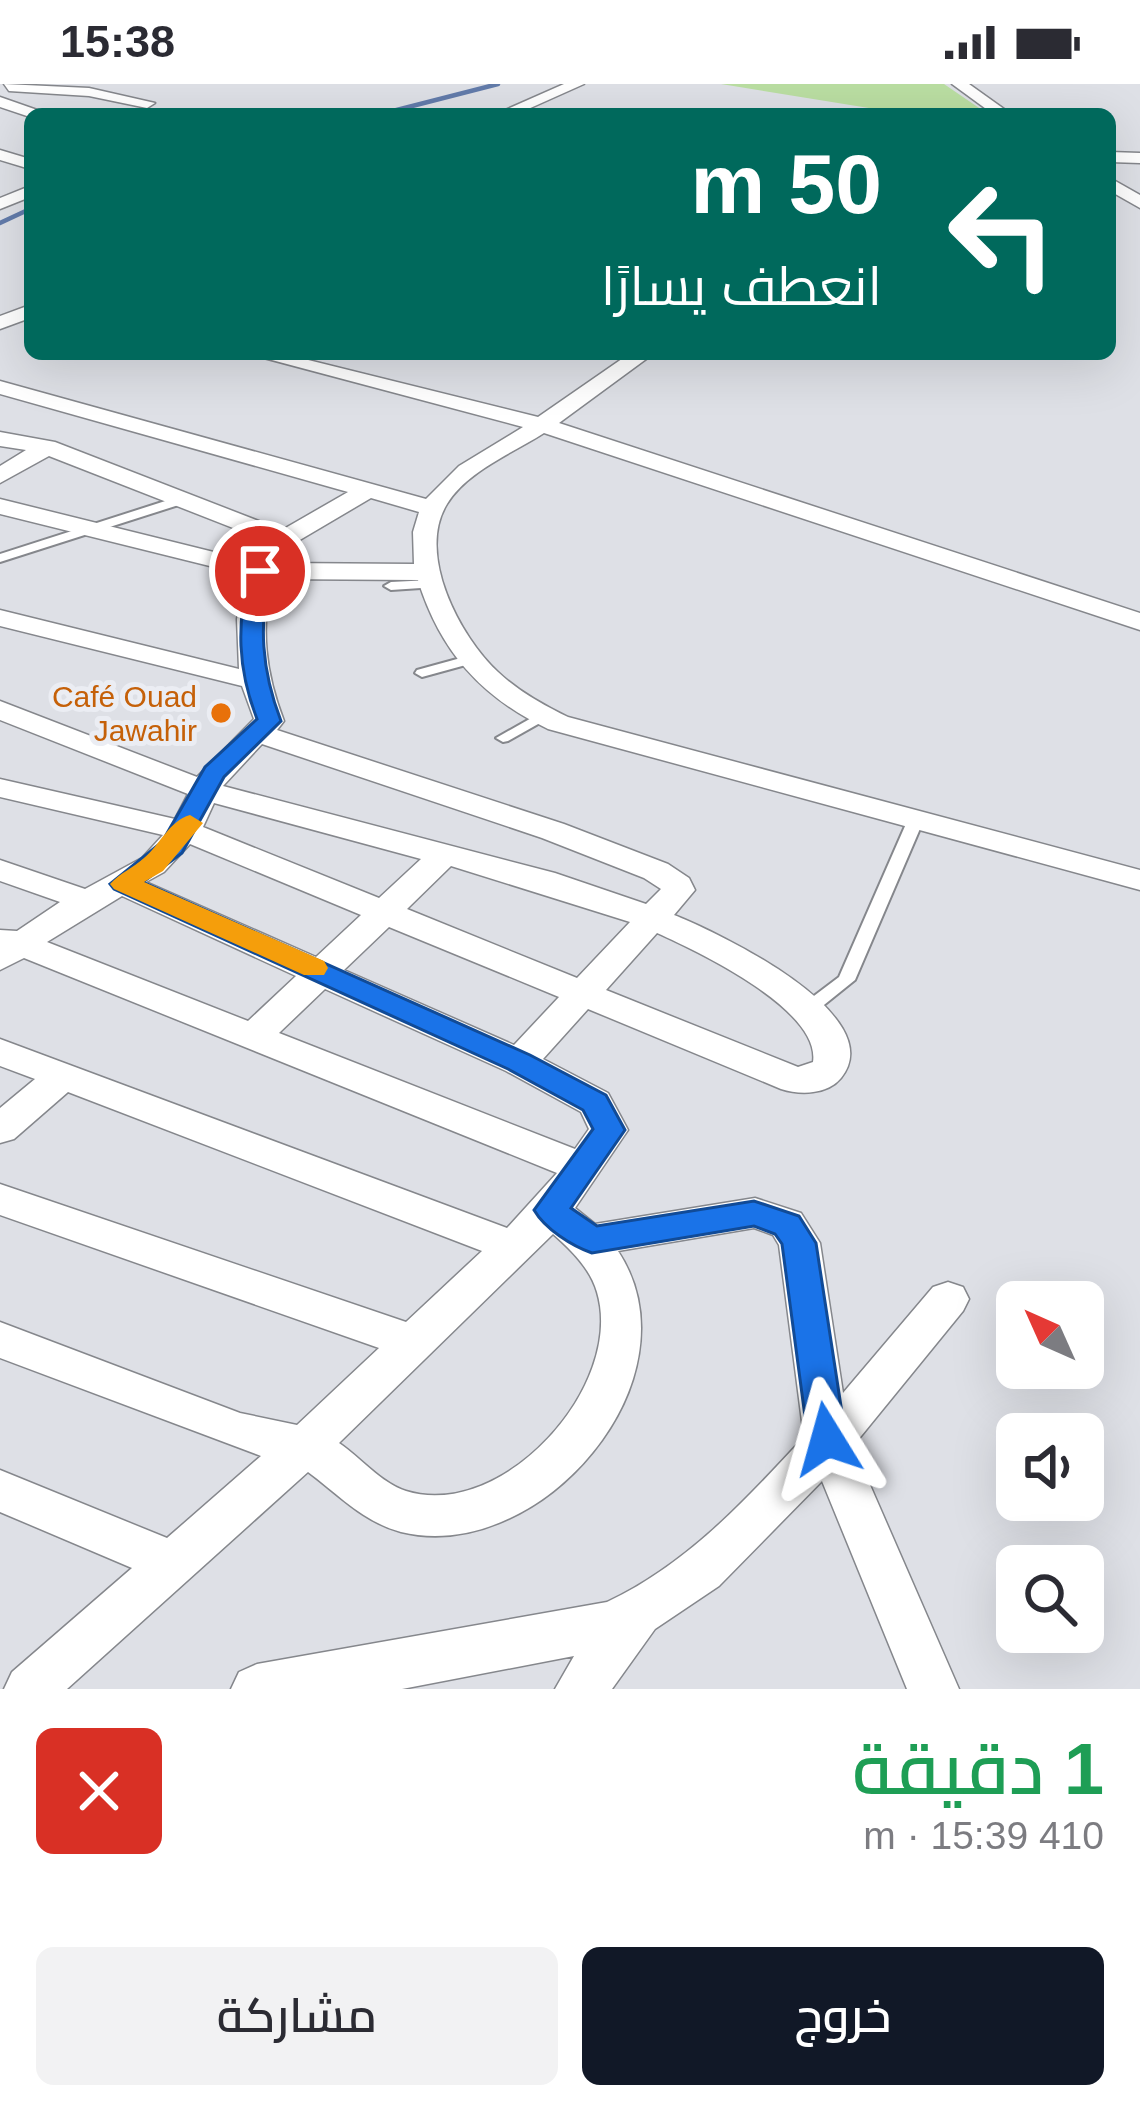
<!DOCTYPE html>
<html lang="ar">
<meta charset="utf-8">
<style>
:root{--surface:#fff;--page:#f2f2f3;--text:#2b2b33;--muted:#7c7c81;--accent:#111827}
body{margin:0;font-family:Arial,Cairo,sans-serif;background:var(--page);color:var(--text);direction:rtl;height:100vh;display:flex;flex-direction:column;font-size:45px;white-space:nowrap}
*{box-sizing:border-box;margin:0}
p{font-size:39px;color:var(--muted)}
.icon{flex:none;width:66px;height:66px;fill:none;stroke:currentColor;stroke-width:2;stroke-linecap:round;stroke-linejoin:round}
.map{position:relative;height:1605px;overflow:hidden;direction:ltr}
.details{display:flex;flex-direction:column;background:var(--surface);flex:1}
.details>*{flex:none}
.hud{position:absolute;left:24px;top:24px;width:1092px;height:252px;border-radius:18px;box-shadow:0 12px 48px #0002;direction:rtl;background:#00695c;color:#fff;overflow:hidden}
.needle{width:78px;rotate:315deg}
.tools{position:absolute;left:996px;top:1197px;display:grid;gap:24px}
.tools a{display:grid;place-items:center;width:108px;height:108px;border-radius:18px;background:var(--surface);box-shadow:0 12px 48px #0002;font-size:60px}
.pin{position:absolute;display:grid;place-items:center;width:102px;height:102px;color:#fff;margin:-51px;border:6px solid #fff;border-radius:50%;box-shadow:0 3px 12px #0007}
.me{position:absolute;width:132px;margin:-66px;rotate:352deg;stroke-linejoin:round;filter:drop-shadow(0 0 9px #0008)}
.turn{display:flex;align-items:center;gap:42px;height:252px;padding:0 36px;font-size:54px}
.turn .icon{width:156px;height:156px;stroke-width:2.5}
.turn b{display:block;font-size:84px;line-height:102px}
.round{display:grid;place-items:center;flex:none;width:126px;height:126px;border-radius:18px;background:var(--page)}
.overview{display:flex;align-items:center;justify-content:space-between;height:204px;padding:0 36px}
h1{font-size:72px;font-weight:600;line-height:90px;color:#1e9e55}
.action{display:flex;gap:24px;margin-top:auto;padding:24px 36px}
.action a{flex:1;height:138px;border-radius:18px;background:var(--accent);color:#fff;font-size:48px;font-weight:600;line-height:138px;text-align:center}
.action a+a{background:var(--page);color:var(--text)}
.status{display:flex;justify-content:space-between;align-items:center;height:84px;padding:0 60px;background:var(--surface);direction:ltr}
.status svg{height:33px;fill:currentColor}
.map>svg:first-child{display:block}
.green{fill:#badea2}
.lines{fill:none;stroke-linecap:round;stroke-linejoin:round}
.stream{stroke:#627baa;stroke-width:4.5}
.lane-casing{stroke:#85878c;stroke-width:4}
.street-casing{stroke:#85878c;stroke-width:3}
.lane{fill:#fff;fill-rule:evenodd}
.street{fill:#fff;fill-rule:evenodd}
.route{fill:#1a73e8;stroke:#114b97;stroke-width:3}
.slow{fill:#f59e0b}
.food-dot{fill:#e8710a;stroke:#ebedf3;stroke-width:4.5}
.labels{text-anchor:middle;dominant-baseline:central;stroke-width:10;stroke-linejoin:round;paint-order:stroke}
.food-label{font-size:30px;fill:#c56008;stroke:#ebedf3;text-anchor:end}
</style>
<div class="status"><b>15:38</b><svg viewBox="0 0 49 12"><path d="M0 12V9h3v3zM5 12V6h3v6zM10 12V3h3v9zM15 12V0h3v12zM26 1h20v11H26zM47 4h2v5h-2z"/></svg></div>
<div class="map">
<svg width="1140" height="1605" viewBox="0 0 1140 1605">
<rect width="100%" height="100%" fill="#dee0e6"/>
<path class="green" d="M721 0H944L985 28 906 30Z"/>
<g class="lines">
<g class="stream">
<path d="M381 30 498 0"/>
<path d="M0 139 30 125"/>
</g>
<defs>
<g id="lane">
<path d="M184 411 190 415 188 418 0 478V470Z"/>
<path d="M431 496 436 497V503L391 506 384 502 391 498Z"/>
<path d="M468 572 473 573V579L422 593 415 589 417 586Z"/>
<path d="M542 628 549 632 547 635 508 657 503 658 496 654Z"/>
<path d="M917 728 925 733 855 896 814 929H802L799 925 802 921 839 893 909 733Z"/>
</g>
<g id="street">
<path d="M4 0 89 4 155 19 147 24 89 12 9 7Z"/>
<path d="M564 0H584L517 30H496Z"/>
<path d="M952 0H969L1011 30H993Z"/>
<path d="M0 13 40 27 43 30 30 33 0 23Z"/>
<path d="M0 66 30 75V85L0 76Z"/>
<path d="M1110 68 1140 69V79L1110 78Z"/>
<path d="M1110 94 1140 111V124L1110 107Z"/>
<path d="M30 102V113L0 125V114Z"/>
<path d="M30 221V234L0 245V232Z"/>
<path d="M249 270H284L538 333 629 270H653L559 339 1140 529V546L544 349C513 369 467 387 447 420 416 470 460 553 498 588 518 607 543 621 568 633L1140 786V806L548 645C481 613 440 567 418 496L271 495C261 546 265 588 284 637L277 646 564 740 668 780 689 794 695 806 674 831C717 848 892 931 841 994 827 1011 800 1011 781 1005L588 925 543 975 608 1009 628 1046 575 1124 595 1140 755 1114 801 1129 820 1159 843 1309 933 1203 948 1198 963 1203 969 1215 963 1227 853 1362 959 1605H907L822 1397 719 1502 655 1545 612 1605H555L574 1572 402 1605H231L239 1588 257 1580 607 1518C686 1481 746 1416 804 1353L779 1161 773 1151 754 1144 618 1167C702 1295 539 1482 401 1448 363 1438 338 1410 308 1388L67 1605H4L12 1588 132 1484 0 1428V1386L167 1454 261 1372 0 1274V1238L240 1329 297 1341 379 1264 0 1131V1100L406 1238 482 1167 68 1008 14 1055 0 1059V1024L35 995 0 982V955L507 1144 557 1089 24 874 0 886V846L17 847 60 818 0 797V776L85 805 142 774 163 751 0 713V695L175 735 188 710 0 636V617L197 693 254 635 242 602 0 542V526L239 585 237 535 246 491 0 430V415L254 478 269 458 49 372 0 399V382L26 366 0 362V348L55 358 282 446 348 408 0 310V297L426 415 459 382 523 343ZM371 414 419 428 413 448 414 480 279 479 293 460ZM262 660 542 754 644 794 661 805 646 820 555 789 223 702ZM214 719 421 775 379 814 203 743ZM190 760 361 831 316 873 146 798 164 788ZM451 782 630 838 577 894 407 825ZM122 812 296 892 248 937 47 858ZM389 843 559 913 514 961 344 886ZM657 849C699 868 821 926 813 978L798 983 606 906ZM325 905 506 987 581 1028 589 1045 575 1065 279 949ZM553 1150C571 1166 590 1184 597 1208 625 1302 503 1437 406 1407 381 1399 360 1373 339 1359Z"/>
</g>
</defs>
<use href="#lane" class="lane-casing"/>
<use href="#street" class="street-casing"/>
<use href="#lane" class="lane"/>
<use href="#street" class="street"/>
</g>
<path class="route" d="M260 481 270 487C259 541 261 585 281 637L224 693 182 769 143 798 530 971 606 1011 625 1046 571 1124 597 1142 754 1117 799 1132 816 1159 846 1355 840 1366 827 1371 813 1366 808 1355 782 1160 775 1150 754 1142 592 1169C572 1162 545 1145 534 1126L593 1045 583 1026 508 985 114 805 110 800 162 758 205 683 257 635C237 584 237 540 249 487Z"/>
<path class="slow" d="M190 731 203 739 163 787 144 798 324 877 328 884 324 891H304L114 805 110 800C120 789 133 784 144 774 160 761 169 737 190 731Z"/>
<circle class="food-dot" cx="221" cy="629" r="12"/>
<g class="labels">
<g class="food-label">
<text x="197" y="612">Café Ouad<tspan x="197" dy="34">Jawahir</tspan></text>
</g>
</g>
</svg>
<div class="tools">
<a><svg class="needle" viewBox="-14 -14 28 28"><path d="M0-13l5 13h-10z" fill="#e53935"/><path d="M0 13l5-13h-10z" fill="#7c7c81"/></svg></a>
<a><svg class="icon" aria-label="sound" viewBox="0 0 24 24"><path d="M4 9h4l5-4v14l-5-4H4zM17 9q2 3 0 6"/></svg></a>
<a><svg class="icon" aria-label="search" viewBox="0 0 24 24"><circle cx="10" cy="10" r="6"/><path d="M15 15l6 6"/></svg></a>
</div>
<div class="pin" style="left:260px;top:487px;background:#d93025"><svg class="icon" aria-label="arrive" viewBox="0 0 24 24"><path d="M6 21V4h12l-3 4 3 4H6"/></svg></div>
<svg class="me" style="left:827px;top:1355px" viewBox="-20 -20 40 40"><path d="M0-17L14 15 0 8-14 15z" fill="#1a73e8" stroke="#fff" stroke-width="4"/></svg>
<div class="hud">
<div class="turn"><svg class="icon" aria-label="left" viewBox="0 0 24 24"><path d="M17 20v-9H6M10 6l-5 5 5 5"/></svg><div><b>50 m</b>انعطف يسارًا</div></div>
</div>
</div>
<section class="details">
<div class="overview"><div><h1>1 دقيقة</h1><p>410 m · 15:39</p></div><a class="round" style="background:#d93025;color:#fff"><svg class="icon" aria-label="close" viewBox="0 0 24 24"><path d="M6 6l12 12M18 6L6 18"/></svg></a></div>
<div class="action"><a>خروج</a><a>مشاركة</a></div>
</section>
